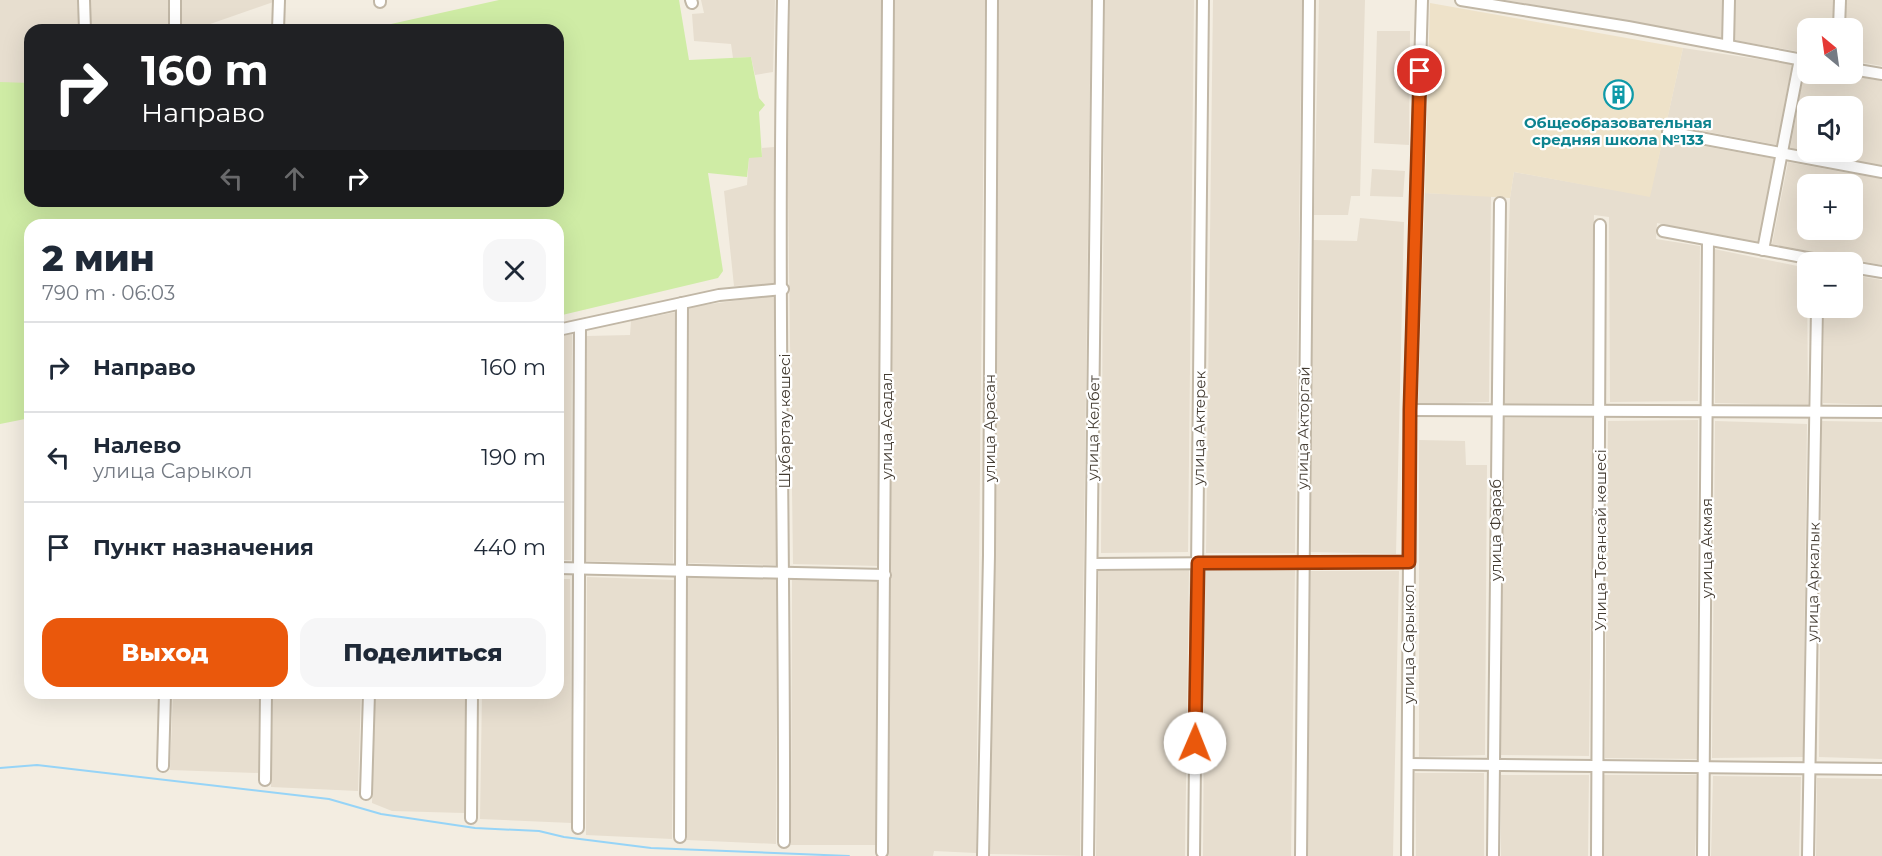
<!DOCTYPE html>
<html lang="ru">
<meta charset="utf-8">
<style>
:root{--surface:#fff;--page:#f6f6f7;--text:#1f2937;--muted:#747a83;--line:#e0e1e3;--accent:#ea580c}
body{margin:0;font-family:Montserrat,sans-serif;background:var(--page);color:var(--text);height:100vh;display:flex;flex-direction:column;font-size:22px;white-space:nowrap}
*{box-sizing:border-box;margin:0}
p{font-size:20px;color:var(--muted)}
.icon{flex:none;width:33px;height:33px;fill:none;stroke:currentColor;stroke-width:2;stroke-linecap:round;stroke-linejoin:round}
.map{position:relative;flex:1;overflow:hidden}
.sheet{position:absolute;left:24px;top:219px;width:540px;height:480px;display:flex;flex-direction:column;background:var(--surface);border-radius:18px;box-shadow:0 6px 24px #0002}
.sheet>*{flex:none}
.hud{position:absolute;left:24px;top:24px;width:540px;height:183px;border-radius:18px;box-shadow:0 6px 24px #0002;background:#202124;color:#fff;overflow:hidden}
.needle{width:39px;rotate:331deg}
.buttons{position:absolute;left:1797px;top:18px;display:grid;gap:12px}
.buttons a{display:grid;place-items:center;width:66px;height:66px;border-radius:12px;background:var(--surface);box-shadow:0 6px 24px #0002;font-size:30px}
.pin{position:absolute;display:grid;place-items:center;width:51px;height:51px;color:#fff;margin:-26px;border:3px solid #fff;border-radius:50%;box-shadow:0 2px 6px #0007}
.me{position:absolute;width:66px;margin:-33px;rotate:1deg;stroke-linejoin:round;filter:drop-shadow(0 0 4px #0008)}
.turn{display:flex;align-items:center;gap:21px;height:126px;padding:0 18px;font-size:27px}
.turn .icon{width:78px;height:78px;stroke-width:2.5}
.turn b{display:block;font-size:42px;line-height:51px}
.lanes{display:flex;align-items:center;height:57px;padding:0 18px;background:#0003;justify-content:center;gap:30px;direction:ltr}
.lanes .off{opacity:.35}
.round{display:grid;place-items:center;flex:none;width:63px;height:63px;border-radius:18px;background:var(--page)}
.head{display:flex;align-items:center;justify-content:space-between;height:102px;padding:0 18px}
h1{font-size:36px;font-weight:800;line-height:45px}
.cta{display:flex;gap:12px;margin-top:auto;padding:12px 18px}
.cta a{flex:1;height:69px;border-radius:18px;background:var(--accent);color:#fff;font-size:24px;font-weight:800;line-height:69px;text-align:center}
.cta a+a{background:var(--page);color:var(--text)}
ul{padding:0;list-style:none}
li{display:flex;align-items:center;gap:18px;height:90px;padding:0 18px;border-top:2px solid var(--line)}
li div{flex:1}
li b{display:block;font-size:22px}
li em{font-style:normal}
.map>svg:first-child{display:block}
.residential{fill:#e7decf;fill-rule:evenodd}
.education{fill:#eee2c9}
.green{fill:#cfeca5}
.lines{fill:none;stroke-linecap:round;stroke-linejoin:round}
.stream{stroke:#96d4f7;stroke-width:2}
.minor-casing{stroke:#c1b7a6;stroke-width:14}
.minor{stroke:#fff;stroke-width:10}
.route-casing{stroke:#983908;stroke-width:15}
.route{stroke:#ea580c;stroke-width:10}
.labels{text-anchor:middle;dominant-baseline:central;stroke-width:4.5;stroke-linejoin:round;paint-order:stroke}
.culture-label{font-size:15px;font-weight:bold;fill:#0d838f;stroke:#fff}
.street-label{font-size:15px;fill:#443c32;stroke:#fff}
</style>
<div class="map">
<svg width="1882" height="856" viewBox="0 0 1882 856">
<rect width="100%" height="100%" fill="#f3ede1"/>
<g class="residential">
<path d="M0 0H279L193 30H30V87L0 98Z"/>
<path d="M701 0H775L773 72 755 75 751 57 733 58 731 44 694 41 692 14 704 13Z"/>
<path d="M790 0H882L880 566 793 564 787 117Z"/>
<path d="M894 0H985L976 853 934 851 933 856H888Z"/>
<path d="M998 0H1091L1080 856 990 854Z"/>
<path d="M1105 0H1194L1188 552 1101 553Z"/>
<path d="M1213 0H1302L1295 553H1206Z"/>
<path d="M1319 0H1365L1360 196H1351L1348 215H1314Z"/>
<path d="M1505 0H1882V66L1853 61 1852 28H1808L1807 53Z"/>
<path d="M1377 31H1410L1409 145 1374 143Z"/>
<path d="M1683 48 1792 64 1777 145 1666 124Z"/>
<path d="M1805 66 1808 74H1842L1882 81V166L1790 149ZM1808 106H1852V152H1808Z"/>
<path d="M1663 139 1776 159 1758 243 1657 223 1656 239 1700 246 1698 401 1610 402 1609 217 1594 215 1592 403 1503 404 1510 198 1514 172 1649 196Z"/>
<path d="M774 147 777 284 734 286 724 191 747 185 749 157H762V148Z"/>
<path d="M1788 162 1882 179V265L1772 244ZM1808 184H1852V230H1808Z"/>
<path d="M1372 169 1405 171 1403 197 1370 196Z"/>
<path d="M1425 193 1491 196 1489 402 1418 404Z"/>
<path d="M1360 218 1404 222 1396 554 1309 552 1313 240 1357 241Z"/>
<path d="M1714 249 1807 268 1808 405 1715 403Z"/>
<path d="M1853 275 1882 280V405L1823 403 1824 308H1852Z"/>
<path d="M776 295 777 565 688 563 689 307Z"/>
<path d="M676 312 673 563 585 561 587 336 630 335 631 321Z"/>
<path d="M572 334 571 560H558V337Z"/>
<path d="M1503 418H1593L1589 756 1500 755Z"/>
<path d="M1698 420 1697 759 1605 758 1608 421Z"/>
<path d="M1715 421 1807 424 1803 757 1712 758Z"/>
<path d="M1822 421 1882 422V759L1819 757Z"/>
<path d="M1419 440 1465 441 1466 465H1487L1485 755 1419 757Z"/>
<path d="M1189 570 1185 856H1096L1099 571Z"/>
<path d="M1205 570H1295L1291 856H1203Z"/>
<path d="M1309 571H1399L1393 856H1307Z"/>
<path d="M587 577 675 580 672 839 586 835Z"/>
<path d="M687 577 777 578 776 844 687 840Z"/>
<path d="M558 579H570L572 823 480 819 482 693H558Z"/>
<path d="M792 579 879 582 876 845H791Z"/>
<path d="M173 693H259L258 773 170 770Z"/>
<path d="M273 693H361L358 791 271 787Z"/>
<path d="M375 693H466L464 813 392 811 372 803Z"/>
<path d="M1415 773H1484V856H1416Z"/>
<path d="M1501 775H1589L1588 856H1501Z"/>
<path d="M1604 775H1698L1695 856H1604Z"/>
<path d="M1713 776 1801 777 1799 856H1711Z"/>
<path d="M1817 778 1882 779V856H1816Z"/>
</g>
<path class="education" d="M1430 3 1683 48 1650 197 1514 172 1510 198 1425 193Z"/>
<path class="green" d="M499 0H679L689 60 751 57 759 98 765 105 759 112 762 157 749 158 747 177 708 173 723 271 718 278 558 316V225H30V418L0 424V82L30 83V201H558V30H364Z"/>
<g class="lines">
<path class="stream" d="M0 768 37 765 329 799 381 814 475 828 539 831 564 837 651 848 849 856"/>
<defs>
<g id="minor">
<path d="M84 0 85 30"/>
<path d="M691 0 692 3"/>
<path d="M783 0C777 280 785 561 784 842"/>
<path d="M1461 0 1628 27 1808 61"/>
<path d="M380 2V0"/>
<path d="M1839 28 1840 0"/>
<path d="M175 30V0"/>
<path d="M278 30 279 0"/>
<path d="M1728 45 1729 0"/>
<path d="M1852 69 1882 74"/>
<path d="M1668 132 1882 172"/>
<path d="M1663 231 1829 262"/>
<path d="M1763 250 1800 59"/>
<path d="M1852 267 1882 272"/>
<path d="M558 330 719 295 783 289"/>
<path d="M1410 410 1882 412"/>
<path d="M1092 564 1409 562"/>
<path d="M558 568 885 575"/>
<path d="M1408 764 1882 769"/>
<path d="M163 766 165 693"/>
<path d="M265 780 266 693"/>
<path d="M366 794 369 693"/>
<path d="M471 818 472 693"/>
<path d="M578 828 580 326"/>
<path d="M680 837 682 303"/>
<path d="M882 852 888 0"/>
<path d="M983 856 989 555 992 0"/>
<path d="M1088 856 1098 0"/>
<path d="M1194 856 1203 0"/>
<path d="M1301 856 1309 0"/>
<path d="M1407 856 1410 410 1422 0"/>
<path d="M1493 856 1500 203"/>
<path d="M1597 856 1600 225"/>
<path d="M1703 856 1708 240"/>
<path d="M1808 856 1817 308"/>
</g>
</defs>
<use href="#minor" class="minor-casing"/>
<use href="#minor" class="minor"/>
</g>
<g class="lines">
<defs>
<path id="route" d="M1195 743 1198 563 1409 562 1410 410 1420 71"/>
</defs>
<use href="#route" class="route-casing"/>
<use href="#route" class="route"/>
</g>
<defs>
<symbol id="building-ring" viewBox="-11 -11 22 22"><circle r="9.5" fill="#fff" stroke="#0f9aa8" stroke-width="1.5"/><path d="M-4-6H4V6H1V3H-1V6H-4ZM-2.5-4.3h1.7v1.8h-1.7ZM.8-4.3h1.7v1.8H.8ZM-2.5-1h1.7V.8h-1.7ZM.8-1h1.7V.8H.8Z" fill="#0f9aa8"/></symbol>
</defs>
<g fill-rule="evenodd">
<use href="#building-ring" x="1602" y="78" width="33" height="33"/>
</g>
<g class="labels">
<g class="culture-label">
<text x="1618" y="122">Общеобразовательная<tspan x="1618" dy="17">средняя школа №133</tspan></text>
</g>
<g class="street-label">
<text transform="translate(784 421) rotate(-90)">Шұбартау көшесі</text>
<text transform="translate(886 426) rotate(-90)">улица Асадал</text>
<text transform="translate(989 428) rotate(-90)">улица Арасан</text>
<text transform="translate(1093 428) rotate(-89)">улица Келбет</text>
<text transform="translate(1199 428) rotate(-89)">улица Актерек</text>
<text transform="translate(1303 428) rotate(-89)">улица Акторгай</text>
<text transform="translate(1495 530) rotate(-90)">улица Фараб</text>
<text transform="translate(1600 540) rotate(-90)">Улица Тоғансай көшесі</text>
<text transform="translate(1706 548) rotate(-90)">улица Акмая</text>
<text transform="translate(1813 582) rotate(-89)">улица Аркалык</text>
<text transform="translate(1408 644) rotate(-90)">улица Сарыкол</text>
</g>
</g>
</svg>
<div class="buttons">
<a><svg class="needle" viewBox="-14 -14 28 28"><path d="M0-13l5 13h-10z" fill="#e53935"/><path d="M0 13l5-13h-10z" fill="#747a83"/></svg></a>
<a><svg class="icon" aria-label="sound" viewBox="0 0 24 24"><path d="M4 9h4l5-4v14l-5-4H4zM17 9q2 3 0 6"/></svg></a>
<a>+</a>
<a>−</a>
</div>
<div class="pin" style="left:1420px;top:71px;background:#d93025"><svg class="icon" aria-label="arrive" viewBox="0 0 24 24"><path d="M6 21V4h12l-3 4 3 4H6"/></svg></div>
<svg class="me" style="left:1195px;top:743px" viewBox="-20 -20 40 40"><circle r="19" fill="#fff"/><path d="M0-13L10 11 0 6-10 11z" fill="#ea580c"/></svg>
<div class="hud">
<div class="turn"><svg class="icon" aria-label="right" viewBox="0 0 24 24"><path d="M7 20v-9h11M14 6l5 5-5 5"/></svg><div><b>160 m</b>Направо</div></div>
<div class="lanes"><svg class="icon off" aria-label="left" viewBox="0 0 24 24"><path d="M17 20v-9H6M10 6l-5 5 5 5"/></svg><svg class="icon off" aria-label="ahead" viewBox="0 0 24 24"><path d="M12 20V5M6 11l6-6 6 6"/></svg><svg class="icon" aria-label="right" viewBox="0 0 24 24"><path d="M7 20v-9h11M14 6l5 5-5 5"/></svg></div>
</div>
<section class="sheet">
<div class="head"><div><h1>2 мин</h1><p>790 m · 06:03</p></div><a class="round"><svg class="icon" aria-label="close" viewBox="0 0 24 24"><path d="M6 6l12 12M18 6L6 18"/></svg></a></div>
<ul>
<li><svg class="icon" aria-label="right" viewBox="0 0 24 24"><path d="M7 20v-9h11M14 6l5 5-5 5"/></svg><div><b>Направо</b></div><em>160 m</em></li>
<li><svg class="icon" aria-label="left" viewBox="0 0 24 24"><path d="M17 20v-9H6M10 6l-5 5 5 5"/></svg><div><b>Налево</b><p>улица Сарыкол</p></div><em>190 m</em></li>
<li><svg class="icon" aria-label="arrive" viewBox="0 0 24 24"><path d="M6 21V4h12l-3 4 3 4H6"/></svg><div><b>Пункт назначения</b></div><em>440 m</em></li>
</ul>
<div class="cta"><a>Выход</a><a>Поделиться</a></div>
</section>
</div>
